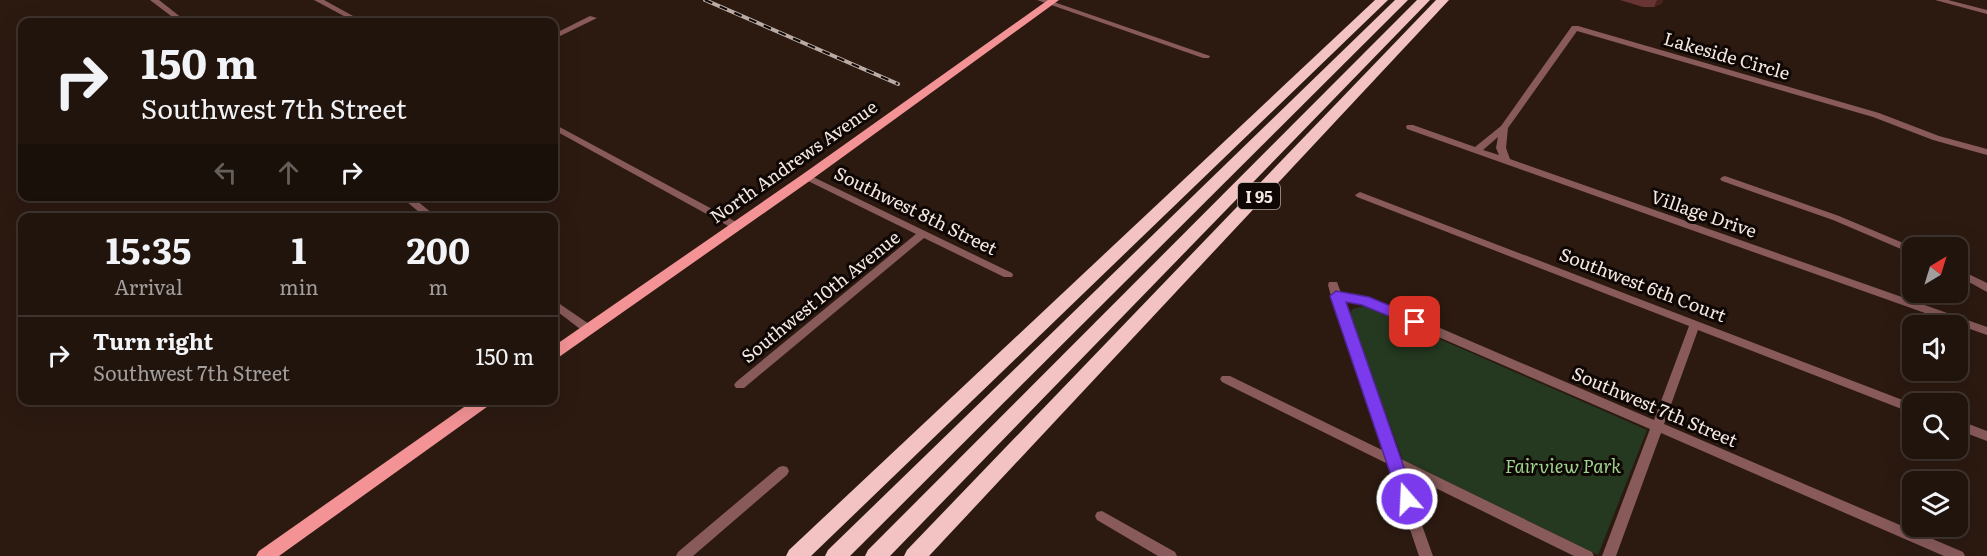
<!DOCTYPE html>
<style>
:root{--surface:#21140d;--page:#291d16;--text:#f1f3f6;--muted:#a29e9d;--line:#3e332e}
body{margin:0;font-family:Literata,serif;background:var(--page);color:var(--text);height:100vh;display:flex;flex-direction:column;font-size:22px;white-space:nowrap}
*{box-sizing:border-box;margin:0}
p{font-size:20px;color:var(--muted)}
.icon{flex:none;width:33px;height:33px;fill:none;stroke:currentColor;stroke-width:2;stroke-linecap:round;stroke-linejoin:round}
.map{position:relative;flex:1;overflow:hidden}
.side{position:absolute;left:18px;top:213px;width:540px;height:192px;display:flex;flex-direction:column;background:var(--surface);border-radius:12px;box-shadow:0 6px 24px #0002,0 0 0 2px var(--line)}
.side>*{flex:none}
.guide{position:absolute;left:18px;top:18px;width:540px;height:183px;border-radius:12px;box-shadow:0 6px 24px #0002,0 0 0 2px var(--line);background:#21140d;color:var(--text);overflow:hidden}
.needle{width:39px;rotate:38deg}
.controls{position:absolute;left:1902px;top:237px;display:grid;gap:12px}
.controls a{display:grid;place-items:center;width:66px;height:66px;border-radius:12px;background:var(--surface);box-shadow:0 6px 24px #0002,0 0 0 2px var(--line);font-size:30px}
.pin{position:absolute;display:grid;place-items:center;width:51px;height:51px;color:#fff;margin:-26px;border-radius:12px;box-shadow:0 3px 9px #0006}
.me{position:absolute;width:66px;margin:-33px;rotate:341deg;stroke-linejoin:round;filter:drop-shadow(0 0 4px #0008)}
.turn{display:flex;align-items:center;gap:21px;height:126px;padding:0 24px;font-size:27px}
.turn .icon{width:78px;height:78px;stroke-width:2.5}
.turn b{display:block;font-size:42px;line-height:51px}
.lanes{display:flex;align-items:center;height:57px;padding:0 24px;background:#0003;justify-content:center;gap:30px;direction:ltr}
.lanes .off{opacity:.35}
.eta{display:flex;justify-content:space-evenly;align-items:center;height:102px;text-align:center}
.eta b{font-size:36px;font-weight:700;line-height:42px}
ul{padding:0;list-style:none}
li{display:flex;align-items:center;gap:18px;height:78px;padding:0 24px;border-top:2px solid var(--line)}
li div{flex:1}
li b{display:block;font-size:22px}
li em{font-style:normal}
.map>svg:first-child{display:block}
.green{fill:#253820}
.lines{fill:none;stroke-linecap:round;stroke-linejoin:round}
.minor{fill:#885a5a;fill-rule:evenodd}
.major{fill:#f49396;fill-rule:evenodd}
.highway{fill:#f3c3c3;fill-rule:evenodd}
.rail-casing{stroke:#baaba5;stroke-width:4}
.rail{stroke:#0f0704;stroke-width:2;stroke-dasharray:8;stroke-linecap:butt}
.wall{fill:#683534}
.shaded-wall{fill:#49221e}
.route{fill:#7c3aed;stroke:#51269a;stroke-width:1.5}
.labels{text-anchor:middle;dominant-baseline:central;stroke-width:6;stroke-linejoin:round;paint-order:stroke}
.shield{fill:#0f0704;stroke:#b0a49f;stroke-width:1.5}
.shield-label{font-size:16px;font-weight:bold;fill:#f5e7e2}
.street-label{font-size:18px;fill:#f5e7e2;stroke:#0f0704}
.park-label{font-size:18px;font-style:italic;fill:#9fd490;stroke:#0f0704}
</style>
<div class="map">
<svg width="1987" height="556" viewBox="0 0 1987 556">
<rect width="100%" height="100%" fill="#2c1a11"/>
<path class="green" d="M1364 306 1647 430 1598 555 1403 460 1349 314 1353 309Z"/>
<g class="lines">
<g class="minor">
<path d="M150 0H159L187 22H179Z"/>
<path d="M314 0H324L364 22H355Z"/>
<path d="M1037 0H1048L1210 56 1209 58H1203Z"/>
<path d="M1935 0H1948L1987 10V14Z"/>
<path d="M590 16 597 18 554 39V34Z"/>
<path d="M1572 26H1578L1879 113 1939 136 1987 149V155L1933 140 1873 117 1577 31 1508 128 1506 148 1510 159 1987 327V335L1407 129 1406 127 1407 125H1413L1475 147 1501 126ZM1498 137 1496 148 1499 155 1483 150Z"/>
<path d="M554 124 740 224 741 226 740 228H732L554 130Z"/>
<path d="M807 174 1012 273 1013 275 1012 277H1004L924 238 744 388H736L734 385 736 382 916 234 804 179 802 177 804 175Z"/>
<path d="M1725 176 1839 216 1915 248H1912V253L1908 252 1833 220 1722 181 1720 179 1722 177Z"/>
<path d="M1360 192 1913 404 1912 413 1698 330 1664 424 1963 552 1965 556H1944L1661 433 1616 556H1602L1650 429 1367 306 1355 302 1344 300 1399 458 1592 552 1594 556H1574L1403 472 1433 556H1419L1388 464 1222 382 1220 379 1222 376H1230L1384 451 1331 296 1328 285 1329 282H1337L1341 293 1356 294 1375 300 1654 420 1689 326 1357 197 1355 195Z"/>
<path d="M400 196H411L438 218H426Z"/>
<path d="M1958 269 1987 283V292L1958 276Z"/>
<path d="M554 300 592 326 594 329 592 332H584L554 309Z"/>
<path d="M1958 420 1987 431V441L1958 430Z"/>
<path d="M783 466 787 467 789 471 787 475 693 556H676L678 552 779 467Z"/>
<path d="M1102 511 1175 552 1177 556H1158L1097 520 1095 516 1097 512Z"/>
</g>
<g class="major">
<path d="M1048 0H1059L811 180 559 357 554 358V346L803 174Z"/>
<path d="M474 400H493L491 404 279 556H256L259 551Z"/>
</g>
<g class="highway">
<path d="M1375 0H1388L811 556H786L789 550Z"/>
<path d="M1395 0H1408L850 556H825L828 550Z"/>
<path d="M1417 0H1430L890 556H865L868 550Z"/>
<path d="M1436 0H1449L929 556H904L907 550Z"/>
</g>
<defs>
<path id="rail" d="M705 0 898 84"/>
</defs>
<use href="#rail" class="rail-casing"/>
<use href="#rail" class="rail"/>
</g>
<path class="wall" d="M1620 0H1663L1662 3 1654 7H1643Z"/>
<path class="shaded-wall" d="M1657 0H1663L1662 3 1654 7Z"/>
<path class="route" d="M1336 291 1369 297 1420 318 1422 322 1415 327 1362 305 1346 302 1415 499 1413 504 1407 506 1401 504 1399 499 1330 296Z"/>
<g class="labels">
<rect class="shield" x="1238" y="183" width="42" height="26" rx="4.5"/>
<g class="shield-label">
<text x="1259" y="196">I 95</text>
</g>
<g class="street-label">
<text transform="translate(1727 55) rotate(16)">Lakeside Circle</text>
<text transform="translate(793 161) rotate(-35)">North Andrews Avenue</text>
<text transform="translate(916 210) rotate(26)">Southwest 8th Street</text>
<text transform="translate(1704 213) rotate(19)">Village Drive</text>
<text transform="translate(1643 284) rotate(21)">Southwest 6th Court</text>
<text transform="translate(820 296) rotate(-39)">Southwest 10th Avenue</text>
<text transform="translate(1655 406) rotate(23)">Southwest 7th Street</text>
</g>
<g class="park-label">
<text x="1563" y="465">Fairview Park</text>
</g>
</g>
</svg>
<div class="controls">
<a><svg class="needle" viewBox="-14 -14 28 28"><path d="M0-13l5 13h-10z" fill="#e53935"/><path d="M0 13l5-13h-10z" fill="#a29e9d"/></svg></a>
<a><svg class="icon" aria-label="sound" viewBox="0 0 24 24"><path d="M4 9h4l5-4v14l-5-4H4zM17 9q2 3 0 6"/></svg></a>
<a><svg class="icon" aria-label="search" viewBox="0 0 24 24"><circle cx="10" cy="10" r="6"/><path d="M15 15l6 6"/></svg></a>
<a><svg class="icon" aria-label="layers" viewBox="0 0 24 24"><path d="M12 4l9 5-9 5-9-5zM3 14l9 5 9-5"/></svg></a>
</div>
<div class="pin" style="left:1415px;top:322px;background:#d93025"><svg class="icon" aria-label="arrive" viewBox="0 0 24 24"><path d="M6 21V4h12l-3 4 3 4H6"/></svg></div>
<svg class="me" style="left:1407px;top:499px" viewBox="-20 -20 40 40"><circle r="17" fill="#7c3aed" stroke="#fff" stroke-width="3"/><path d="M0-11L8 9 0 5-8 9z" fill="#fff"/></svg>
<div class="guide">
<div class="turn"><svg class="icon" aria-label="right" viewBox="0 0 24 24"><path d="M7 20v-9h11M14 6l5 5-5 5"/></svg><div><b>150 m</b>Southwest 7th Street</div></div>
<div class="lanes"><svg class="icon off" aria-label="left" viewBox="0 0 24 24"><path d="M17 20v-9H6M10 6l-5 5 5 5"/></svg><svg class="icon off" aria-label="ahead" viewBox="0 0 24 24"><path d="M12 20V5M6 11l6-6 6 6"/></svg><svg class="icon" aria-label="right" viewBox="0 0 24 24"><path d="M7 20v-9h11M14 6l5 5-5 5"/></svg></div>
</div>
<section class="side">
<div class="eta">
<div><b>15:35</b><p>Arrival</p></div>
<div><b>1</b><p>min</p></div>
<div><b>200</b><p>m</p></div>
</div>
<ul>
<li><svg class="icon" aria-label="right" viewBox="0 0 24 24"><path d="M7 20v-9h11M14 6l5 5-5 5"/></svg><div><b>Turn right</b><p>Southwest 7th Street</p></div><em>150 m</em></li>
</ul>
</section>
</div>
